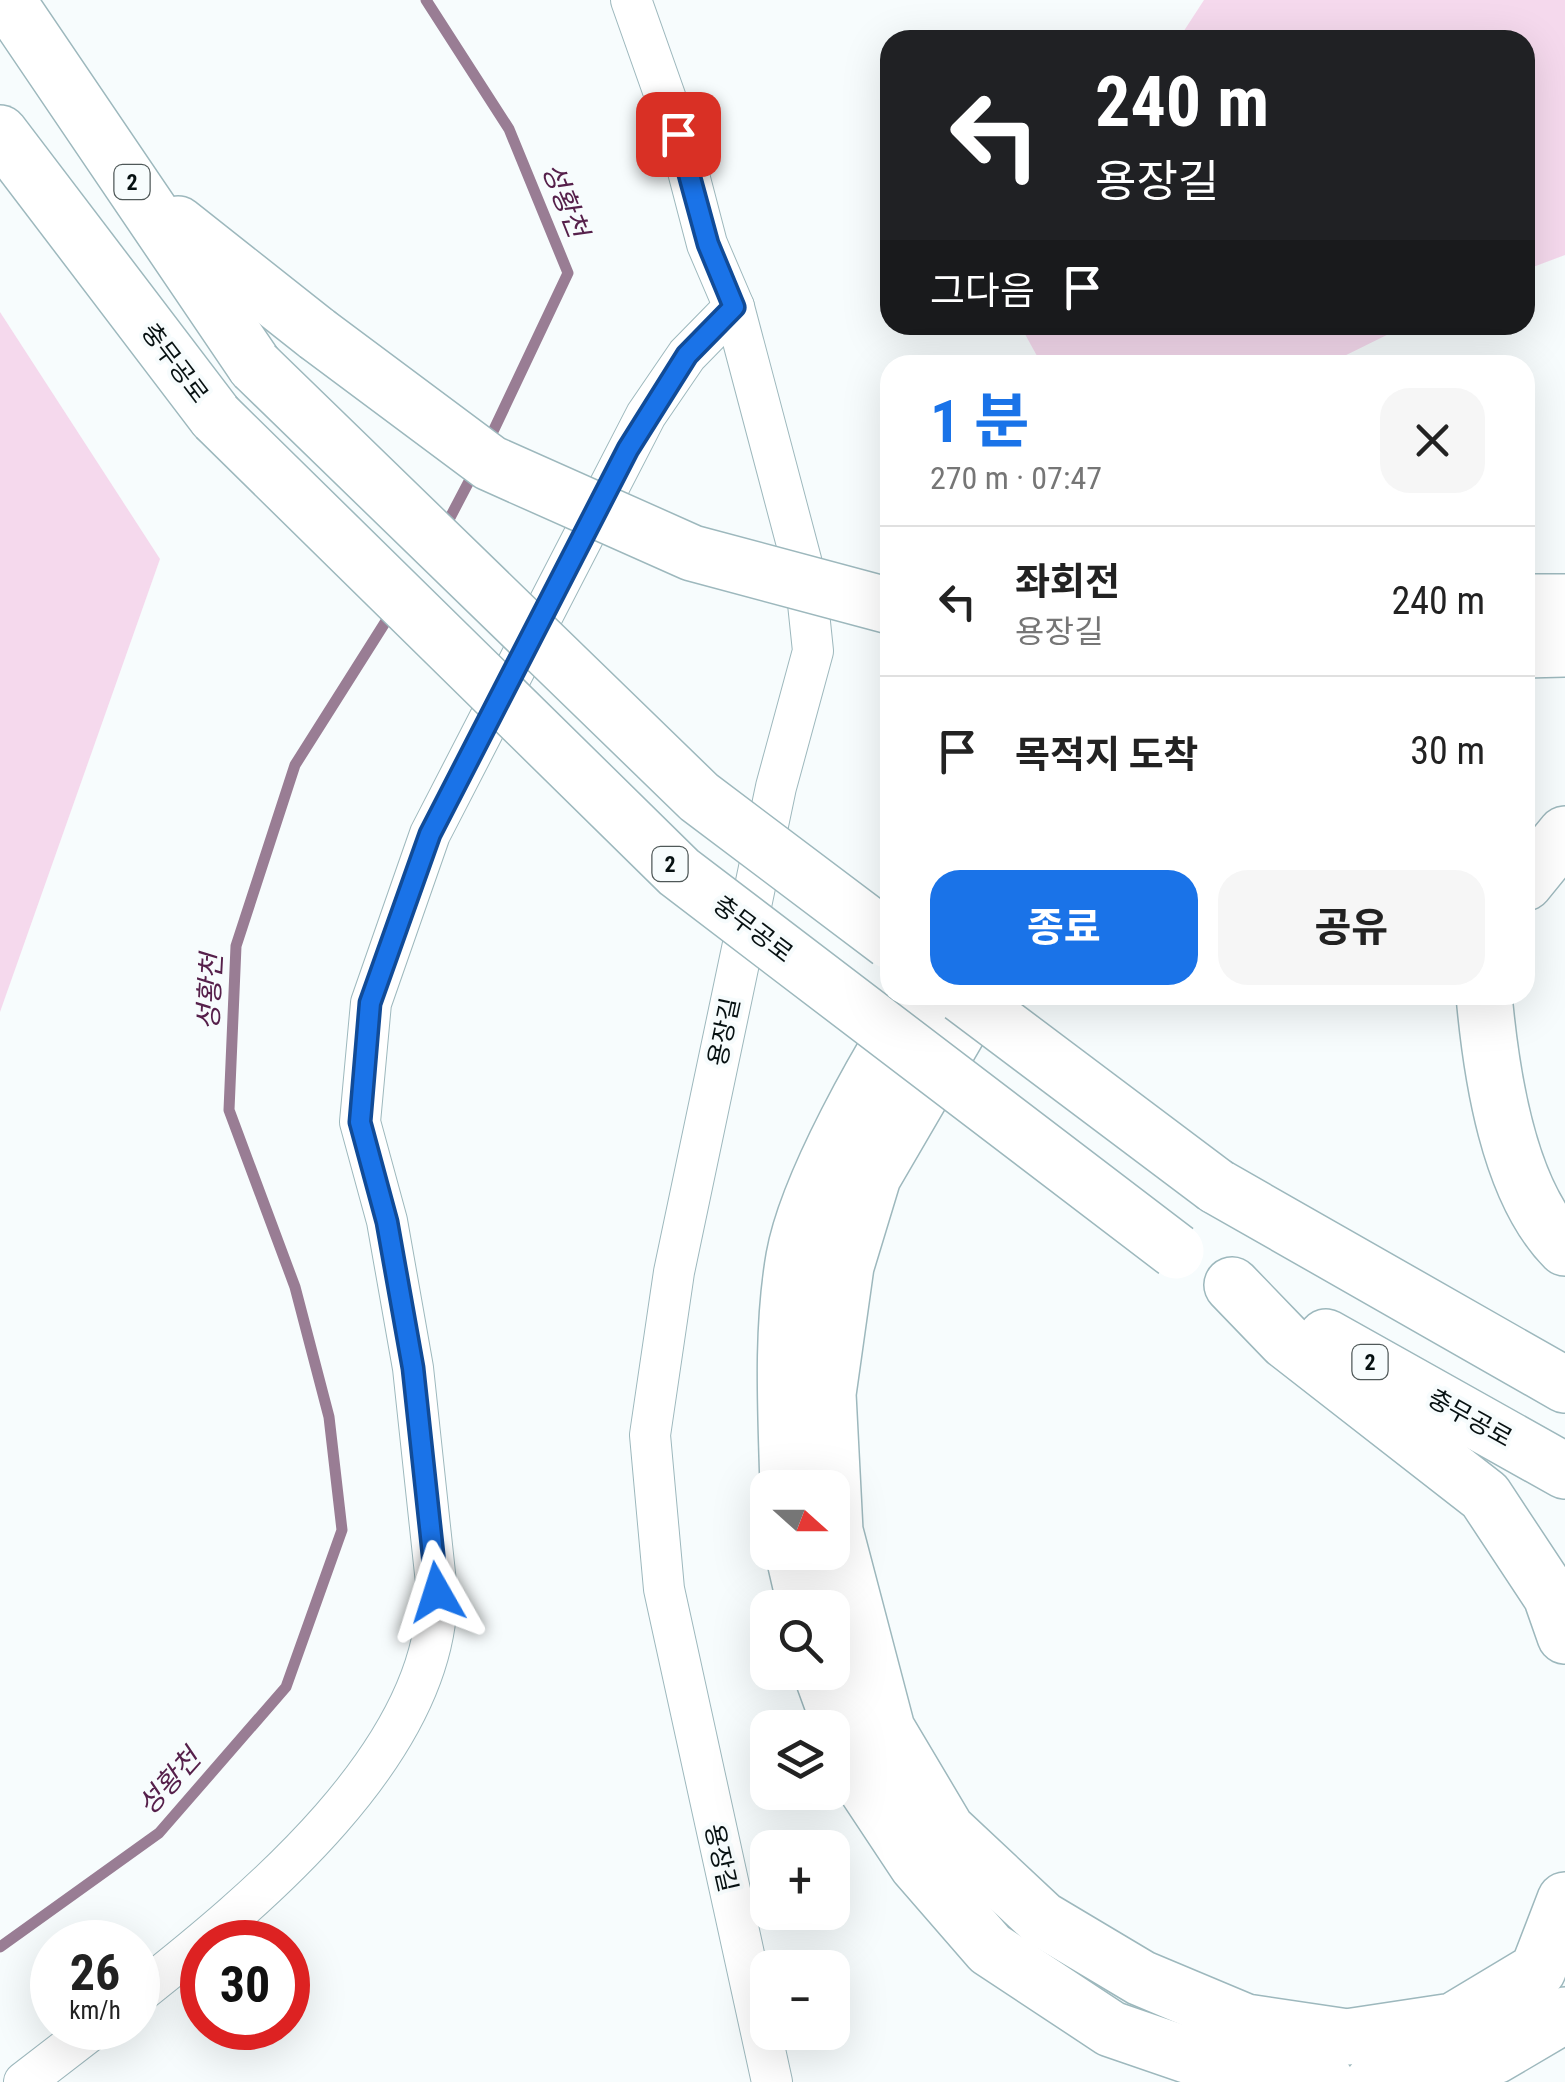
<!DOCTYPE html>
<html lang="ko">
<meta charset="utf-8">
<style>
:root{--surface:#fff;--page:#f6f6f6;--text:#222;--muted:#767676;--line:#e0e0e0;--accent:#1a73e8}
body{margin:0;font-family:"Roboto Condensed","Noto Sans KR",sans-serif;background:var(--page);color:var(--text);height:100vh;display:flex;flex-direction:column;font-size:38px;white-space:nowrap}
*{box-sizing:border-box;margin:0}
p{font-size:32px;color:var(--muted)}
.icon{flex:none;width:55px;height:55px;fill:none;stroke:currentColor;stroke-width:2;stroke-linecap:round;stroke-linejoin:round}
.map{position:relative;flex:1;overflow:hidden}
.drawer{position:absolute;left:880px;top:355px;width:655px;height:650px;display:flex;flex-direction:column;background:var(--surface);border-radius:30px;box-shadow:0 10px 40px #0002}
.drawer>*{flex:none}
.banner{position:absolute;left:880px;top:30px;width:655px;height:305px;border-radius:30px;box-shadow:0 10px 40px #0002;background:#202124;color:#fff;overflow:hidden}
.needle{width:65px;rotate:111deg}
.buttons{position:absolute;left:750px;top:1470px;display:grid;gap:20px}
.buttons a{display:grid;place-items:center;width:100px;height:100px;border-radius:20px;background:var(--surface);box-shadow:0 10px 40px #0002;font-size:50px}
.speed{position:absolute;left:30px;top:1920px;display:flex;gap:20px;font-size:50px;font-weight:700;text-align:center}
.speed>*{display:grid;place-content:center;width:130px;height:130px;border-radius:50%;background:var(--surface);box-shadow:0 10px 40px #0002;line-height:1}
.speed small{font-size:25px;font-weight:400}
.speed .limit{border:15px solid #d22;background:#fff;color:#111}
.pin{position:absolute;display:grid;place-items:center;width:85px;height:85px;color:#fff;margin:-42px;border-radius:20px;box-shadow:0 5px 15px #0006}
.me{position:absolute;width:110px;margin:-55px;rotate:354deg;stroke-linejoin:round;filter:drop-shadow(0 0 8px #0008)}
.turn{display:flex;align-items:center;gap:35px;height:210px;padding:0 50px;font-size:45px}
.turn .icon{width:130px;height:130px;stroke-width:2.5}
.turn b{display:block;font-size:70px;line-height:85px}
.then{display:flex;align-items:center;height:95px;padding:0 50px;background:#0003;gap:20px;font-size:38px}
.round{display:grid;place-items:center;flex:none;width:105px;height:105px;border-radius:30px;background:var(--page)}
.summary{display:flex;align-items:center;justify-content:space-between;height:170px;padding:0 50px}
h1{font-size:60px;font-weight:700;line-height:75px;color:var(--accent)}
.button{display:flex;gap:20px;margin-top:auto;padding:20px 50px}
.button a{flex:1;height:115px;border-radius:30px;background:var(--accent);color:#fff;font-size:40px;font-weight:700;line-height:115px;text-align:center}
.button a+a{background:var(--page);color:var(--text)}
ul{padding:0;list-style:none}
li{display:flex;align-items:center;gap:30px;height:150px;padding:0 50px;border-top:2px solid var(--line)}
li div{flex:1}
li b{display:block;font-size:38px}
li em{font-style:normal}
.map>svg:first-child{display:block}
.green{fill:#f5d9ed}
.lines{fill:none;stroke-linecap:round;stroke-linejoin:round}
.stream{stroke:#997d94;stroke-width:11}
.minor-casing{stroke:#9db8bd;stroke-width:42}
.highway-casing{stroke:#9db8bd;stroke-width:58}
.minor{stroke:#fff;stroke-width:40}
.highway{stroke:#fff;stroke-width:55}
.highway-bridge-casing{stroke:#9db8bd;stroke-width:58;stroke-linecap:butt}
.highway-bridge{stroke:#fff;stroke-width:55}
.route-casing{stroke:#114b97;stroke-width:25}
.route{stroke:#1a73e8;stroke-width:18}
.labels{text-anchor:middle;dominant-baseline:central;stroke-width:8;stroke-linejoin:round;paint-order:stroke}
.shield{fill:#f7fcfd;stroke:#4f5858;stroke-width:2.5}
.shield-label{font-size:22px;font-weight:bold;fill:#071112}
.street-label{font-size:25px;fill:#071112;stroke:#f7fcfd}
.water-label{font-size:28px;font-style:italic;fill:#56204b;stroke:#f7fcfd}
</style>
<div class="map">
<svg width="1565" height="2082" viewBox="0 0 1565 2082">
<rect width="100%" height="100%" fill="#f7fcfd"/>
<g class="green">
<path d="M1204 0H1565V255L1525 270V40H1178Z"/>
<path d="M0 312 160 559 0 1012Z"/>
<path d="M1020 325H1407L1326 365H1042Z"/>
</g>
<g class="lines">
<g class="stream">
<path d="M426 0 509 129 568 273 488 442"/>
<path d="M443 531 476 468"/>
<path d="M0 1947 159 1833 286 1687 342 1530 329 1417 295 1287 229 1110 236 946 295 765 393 610"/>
</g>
<defs>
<g id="minor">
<path d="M631 0 678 133 707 244 734 307 805 575 813 651 776 787 674 1272 650 1435 664 1589 772 2082"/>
<path d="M138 1994C253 1903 438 1752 437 1592L413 1368 387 1221 360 1122 371 1003 430 834 646 415 687 355 734 307"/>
<path d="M24 2082 94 2028"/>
</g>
<g id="highway">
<path d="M7 0 255 366"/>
<path d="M0 133 216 417"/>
<path d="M178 224 317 334"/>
<path d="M1525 602H1565"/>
<path d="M1525 650 1565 649"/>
<path d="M1525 883 1565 834"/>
<path d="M979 995 873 1177 846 1266 828 1394 835 1531 887 1729 947 1830 1042 1919 1141 1978 1246 2022 1347 2037 1453 2021 1538 1970 1565 1900"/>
<path d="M1484 995C1491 1073 1508 1191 1565 1248"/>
<path d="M1216 1186 1565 1385"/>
<path d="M1232 1285 1286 1341 1485 1496 1551 1596 1565 1636"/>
<path d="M1326 1337 1565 1471"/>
<path d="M788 1488C786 1412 781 1332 794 1257 807 1184 879 1057 921 995"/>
<path d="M793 1552 806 1608"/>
<path d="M821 1672 860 1779 917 1865 990 1949 1111 2029 1242 2074 1327 2082"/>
<path d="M1373 2082 1495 2056 1565 2015"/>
</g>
</defs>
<use href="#minor" class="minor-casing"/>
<use href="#highway" class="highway-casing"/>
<use href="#minor" class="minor"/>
<use href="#highway" class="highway"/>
<defs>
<g id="highway-bridge">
<path d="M317 334 490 463 692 553 890 606"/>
<path d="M255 366 699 797 890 941"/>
<path d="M216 417 679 872 1176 1251"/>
<path d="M962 995 1216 1186"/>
</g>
</defs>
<use href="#highway-bridge" class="highway-bridge-casing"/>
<use href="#highway-bridge" class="highway-bridge"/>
</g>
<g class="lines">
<defs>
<path id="route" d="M437 1592 413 1368 387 1222 360 1122 370 1003 430 834 628 449 687 355 734 307 708 244 678 134"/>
</defs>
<use href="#route" class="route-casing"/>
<use href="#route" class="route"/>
</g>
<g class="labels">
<g class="shield">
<rect x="114.5" y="165" width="35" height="34" rx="8"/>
<rect x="652.5" y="847" width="35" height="34" rx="8"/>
<rect x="1352.5" y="1345" width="35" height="34" rx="8"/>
</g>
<g class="shield-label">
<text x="132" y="182">2</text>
<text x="670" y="864">2</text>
<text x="1370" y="1362">2</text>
</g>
<g class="street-label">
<text transform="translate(175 363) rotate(53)">충무공로</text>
<text transform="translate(753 929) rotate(37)">충무공로</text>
<text transform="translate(724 1032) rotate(-78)">용장길</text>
<text transform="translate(1470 1418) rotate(29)">충무공로</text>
<text transform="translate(721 1858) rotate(77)">용장길</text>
</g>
<g class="water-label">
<text transform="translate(565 200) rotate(68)">성황천</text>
<text transform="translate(210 992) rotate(-87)">성황천</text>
<text transform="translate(169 1782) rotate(-48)">성황천</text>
</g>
</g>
</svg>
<div class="buttons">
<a><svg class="needle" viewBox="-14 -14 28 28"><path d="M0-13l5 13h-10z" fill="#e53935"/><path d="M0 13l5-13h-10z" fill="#767676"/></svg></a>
<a><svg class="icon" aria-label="search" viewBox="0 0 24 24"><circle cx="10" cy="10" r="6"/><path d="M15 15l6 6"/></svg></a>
<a><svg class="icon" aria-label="layers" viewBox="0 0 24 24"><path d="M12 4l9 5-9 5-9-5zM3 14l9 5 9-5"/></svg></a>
<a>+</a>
<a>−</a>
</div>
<div class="speed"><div>26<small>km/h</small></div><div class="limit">30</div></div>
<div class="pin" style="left:678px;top:134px;background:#d93025"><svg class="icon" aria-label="arrive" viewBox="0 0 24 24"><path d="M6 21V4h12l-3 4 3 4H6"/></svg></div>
<svg class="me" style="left:437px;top:1592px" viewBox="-20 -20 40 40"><path d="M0-17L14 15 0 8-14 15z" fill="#1a73e8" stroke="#fff" stroke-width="4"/></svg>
<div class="banner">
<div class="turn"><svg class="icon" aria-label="left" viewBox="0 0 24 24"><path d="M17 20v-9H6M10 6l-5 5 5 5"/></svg><div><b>240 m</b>용장길</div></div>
<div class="then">그다음<svg class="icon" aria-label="arrive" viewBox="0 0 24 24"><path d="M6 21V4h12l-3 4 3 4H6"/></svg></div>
</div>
<section class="drawer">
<div class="summary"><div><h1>1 분</h1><p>270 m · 07:47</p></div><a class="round"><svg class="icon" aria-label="close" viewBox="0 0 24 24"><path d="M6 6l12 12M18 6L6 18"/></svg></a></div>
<ul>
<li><svg class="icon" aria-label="left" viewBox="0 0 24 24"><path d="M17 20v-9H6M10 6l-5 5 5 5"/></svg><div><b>좌회전</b><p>용장길</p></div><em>240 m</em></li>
<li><svg class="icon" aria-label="arrive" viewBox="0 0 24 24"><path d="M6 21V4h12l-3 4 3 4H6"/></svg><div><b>목적지 도착</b></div><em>30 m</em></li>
</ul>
<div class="button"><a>종료</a><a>공유</a></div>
</section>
</div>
